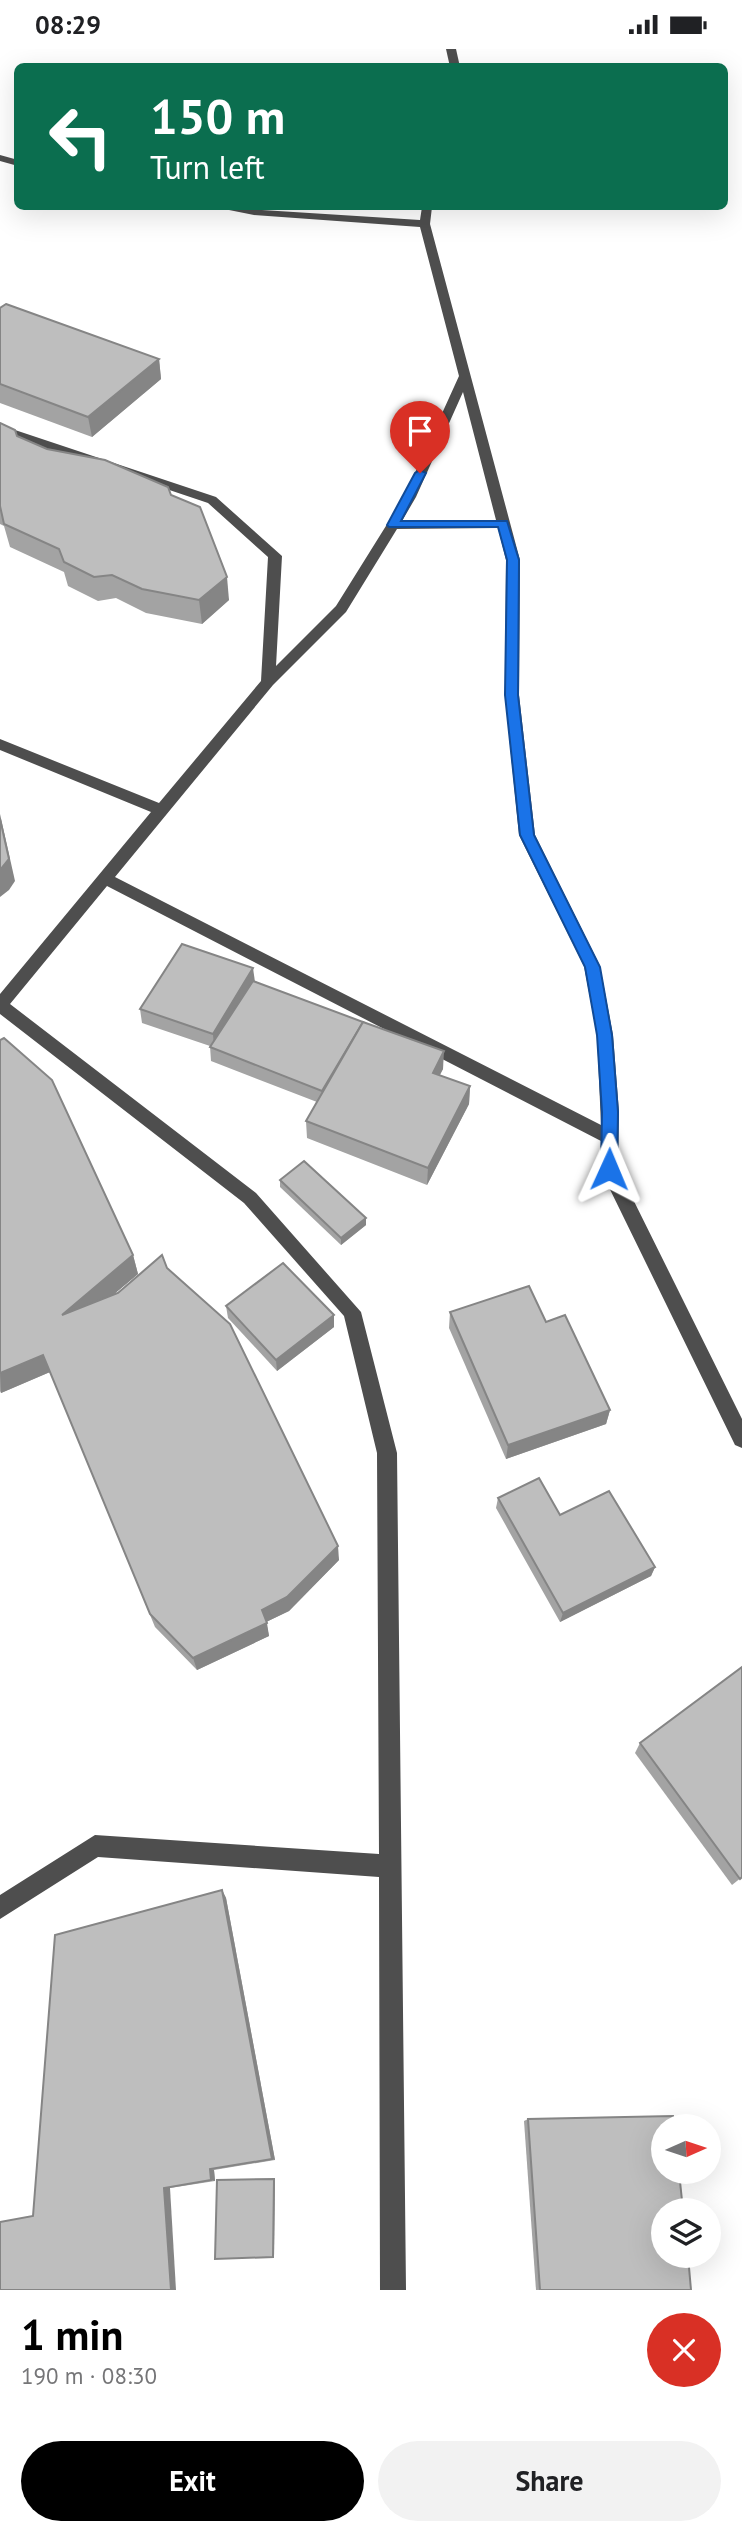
<!DOCTYPE html>
<meta charset="utf-8">
<style>
:root{--surface:#fff;--page:#f2f2f2;--text:#202124;--muted:#757577;--accent:#000}
body{margin:0;font-family:"PT Sans",sans-serif;background:var(--page);color:var(--text);height:100vh;display:flex;flex-direction:column;font-size:26px;white-space:nowrap}
*{box-sizing:border-box;margin:0}
p{font-size:23px;color:var(--muted)}
.icon{flex:none;width:38px;height:38px;fill:none;stroke:currentColor;stroke-width:2;stroke-linecap:round;stroke-linejoin:round}
.map{position:relative;height:2241px;overflow:hidden}
.drawer{display:flex;flex-direction:column;background:var(--surface);flex:1}
.drawer>*{flex:none}
.hud{position:absolute;left:14px;top:14px;width:714px;height:147px;border-radius:10px;box-shadow:0 7px 28px #0002;background:#0b6e4f;color:#fff;overflow:hidden}
.needle{width:46px;rotate:87deg}
.fabs{position:absolute;left:651px;top:2065px;display:grid;gap:14px}
.fabs a{display:grid;place-items:center;width:70px;height:70px;border-radius:50%;background:var(--surface);box-shadow:0 7px 28px #0002;font-size:35px}
.pin{position:absolute;display:grid;place-items:center;width:60px;height:60px;color:#fff;margin:-72px -30px;border-radius:50% 50% 50% 0;rotate:-45deg;box-shadow:0 0 7px #0007}
.pin .icon{rotate:45deg}
.me{position:absolute;width:77px;margin:-38px;rotate:1deg;stroke-linejoin:round;filter:drop-shadow(0 0 5px #0008)}
.turn{display:flex;align-items:center;gap:24px;height:147px;padding:0 21px;font-size:32px}
.turn .icon{width:91px;height:91px;stroke-width:2.5}
.turn b{display:block;font-size:49px;line-height:60px}
.round{display:grid;place-items:center;flex:none;width:74px;height:74px;border-radius:37px;background:var(--page)}
.overview{display:flex;align-items:center;justify-content:space-between;height:119px;padding:0 21px}
h1{font-size:42px;font-weight:600;line-height:52px;color:var(--accent)}
.primary-button{display:flex;gap:14px;margin-top:auto;padding:14px 21px}
.primary-button a{flex:1;height:80px;border-radius:42px;background:var(--accent);color:#fff;font-size:28px;font-weight:600;line-height:80px;text-align:center}
.primary-button a+a{background:var(--page);color:var(--text)}
.status{display:flex;justify-content:space-between;align-items:center;height:49px;padding:0 35px;background:var(--surface);direction:ltr}
.status svg{height:19px;fill:currentColor}
.map>svg:first-child{display:block}
.lines{fill:none;stroke-linecap:round;stroke-linejoin:round}
.minor{fill:#4e4e4e;fill-rule:evenodd}
.wall{fill:#a3a3a3}
.shaded-wall{fill:#858585}
.building{fill:#bebebe;stroke:#858585;stroke-width:2}
.route{fill:#1a73e8;stroke:#114b97;stroke-width:2}
</style>
<div class="status"><b>08:29</b><svg viewBox="0 0 49 12"><path d="M0 12V9h3v3zM5 12V6h3v6zM10 12V3h3v9zM15 12V0h3v12zM26 1h20v11H26zM47 4h2v5h-2z"/></svg></div>
<div class="map">
<svg width="742" height="2241" viewBox="0 0 742 2241">
<rect width="100%" height="100%" fill="#fff"/>
<g class="lines">
<g class="minor">
<path d="M446 0H456L460 18H450Z"/>
<path d="M0 106 18 111V117L0 112Z"/>
<path d="M214 158 420 171 422 158H432L430 175 520 511 519 646 535 786 600 917 613 986 619 1063 618 1120 742 1370V1399L735 1396 600 1120 601 1092 107 837 10 955 256 1144 361 1263 397 1404 406 2241H380L379 1828 98 1808 0 1870V1846L95 1786 379 1805 377 1404 344 1267 244 1154 0 965V945L151 763 0 701V690L159 754 261 632 268 508 208 454 0 384V376L216 448 282 507 276 617 336 557 404 448 459 327 420 178 254 166ZM463 343 496 471 402 472 416 448ZM498 479 506 511 505 646 519 786 584 917 597 986 601 1076 115 828 273 636 346 563 397 480Z"/>
</g>
</g>
<g class="wall">
<path d="M0 259 159 310 161 330 92 388 0 354Z"/>
<path d="M0 374 17 387 47 400 171 446 229 551 202 575 146 564 116 549 98 552 68 537 64 523 10 498 4 477 0 475Z"/>
<path d="M255 932 443 1020 439 1026 470 1037 469 1055 427 1136 307 1089 306 1072 317 1053 211 1012 210 997 142 974 140 960Z"/>
<path d="M0 991 133 1206 138 1225 114 1245 167 1219 339 1511 289 1562 266 1573 269 1587 197 1621 155 1578 50 1323 1 1344 0 1342Z"/>
<path d="M280 1131 366 1176 341 1196 280 1138Z"/>
<path d="M226 1257 334 1278 277 1322 228 1269Z"/>
<path d="M450 1263 610 1361 606 1375 506 1410 449 1279Z"/>
<path d="M498 1449 560 1466 655 1518 651 1527 560 1573 496 1459Z"/>
<path d="M640 1694 742 1828 732 1836 635 1704Z"/>
<path d="M222 1841 226 1849 275 2111 214 2121 215 2132 170 2139 33 2167Z"/>
<path d="M528 2070 691 2241H536L524 2072Z"/>
</g>
<g class="shaded-wall">
<path d="M159 310 161 330 92 388 88 368Z"/>
<path d="M227 528 229 551 202 575 199 551Z"/>
<path d="M0 765 15 832 9 841 0 848Z"/>
<path d="M253 919 255 933 214 999 213 985Z"/>
<path d="M444 1002 443 1020 432 1042 433 1024Z"/>
<path d="M470 1037 469 1055 427 1136 428 1119Z"/>
<path d="M366 1169V1176L341 1196V1189Z"/>
<path d="M133 1206 138 1225 68 1284 62 1266Z"/>
<path d="M334 1266V1278L277 1322 276 1311Z"/>
<path d="M43 1306 50 1323 1 1344 0 1324Z"/>
<path d="M610 1361 606 1375 506 1410 508 1396Z"/>
<path d="M338 1497 339 1511 289 1562 264 1574 262 1561Z"/>
<path d="M655 1518 651 1527 560 1573 563 1564Z"/>
<path d="M267 1574 269 1587 197 1621 193 1609Z"/>
<path d="M222 1841 226 1849 275 2111 272 2110Z"/>
<path d="M210 2120 214 2121 215 2132 211 2131Z"/>
<path d="M274 2130H275L274 2208H273Z"/>
<path d="M164 2139H170L176 2241H171Z"/>
</g>
<g class="building">
<path d="M6 255 159 310 88 368 0 335V259Z"/>
<path d="M0 374 15 381 17 387 47 400 105 411 168 438 171 446 200 458 227 528 199 551 142 540 112 526 94 528 64 513 59 500 4 475 0 457Z"/>
<path d="M0 770 9 810 0 821Z"/>
<path d="M182 895 253 919 213 985 140 960Z"/>
<path d="M253 932 363 973 322 1042 210 998Z"/>
<path d="M363 973 444 1002 433 1024 470 1037 428 1119 306 1072Z"/>
<path d="M4 989 52 1031 133 1206 62 1266 118 1244 162 1206 167 1219 230 1275 338 1497 287 1548 262 1561 267 1574 193 1609 150 1565 43 1306 0 1324V991Z"/>
<path d="M304 1112 366 1169 341 1189 280 1131Z"/>
<path d="M283 1214 334 1266 276 1311 226 1257Z"/>
<path d="M529 1237 546 1273 565 1266 610 1361 508 1396 450 1263Z"/>
<path d="M539 1429 560 1466 609 1442 655 1518 563 1564 498 1449Z"/>
<path d="M742 1618V1828L740 1830 640 1694Z"/>
<path d="M222 1841 272 2110 210 2120 211 2131 164 2139 171 2241H0V2173L33 2167 55 1886Z"/>
<path d="M673 2067 674 2077H663V2123H679L683 2161H663V2207H688L691 2241H540L528 2070Z"/>
<path d="M274 2130 273 2208 215 2210 217 2131Z"/>
</g>
<path class="route" d="M420 421 426 424 401 472H507L519 511 518 646 534 786 600 918 612 986 618 1063 617 1120 615 1125H604L601 1120 602 1063 597 986 585 918 520 786 505 646 507 511 498 478H389L387 476 415 424Z"/>
</svg>
<div class="fabs">
<a><svg class="needle" viewBox="-14 -14 28 28"><path d="M0-13l5 13h-10z" fill="#e53935"/><path d="M0 13l5-13h-10z" fill="#757577"/></svg></a>
<a><svg class="icon" aria-label="layers" viewBox="0 0 24 24"><path d="M12 4l9 5-9 5-9-5zM3 14l9 5 9-5"/></svg></a>
</div>
<div class="pin" style="left:420px;top:424px;background:#d93025"><svg class="icon" aria-label="arrive" viewBox="0 0 24 24"><path d="M6 21V4h12l-3 4 3 4H6"/></svg></div>
<svg class="me" style="left:609px;top:1120px" viewBox="-20 -20 40 40"><path d="M0-17L14 15 0 8-14 15z" fill="#1a73e8" stroke="#fff" stroke-width="4"/></svg>
<div class="hud">
<div class="turn"><svg class="icon" aria-label="left" viewBox="0 0 24 24"><path d="M17 20v-9H6M10 6l-5 5 5 5"/></svg><div><b>150 m</b>Turn left</div></div>
</div>
</div>
<section class="drawer">
<div class="overview"><div><h1>1 min</h1><p>190 m · 08:30</p></div><a class="round" style="background:#d93025;color:#fff"><svg class="icon" aria-label="close" viewBox="0 0 24 24"><path d="M6 6l12 12M18 6L6 18"/></svg></a></div>
<div class="primary-button"><a>Exit</a><a>Share</a></div>
</section>
